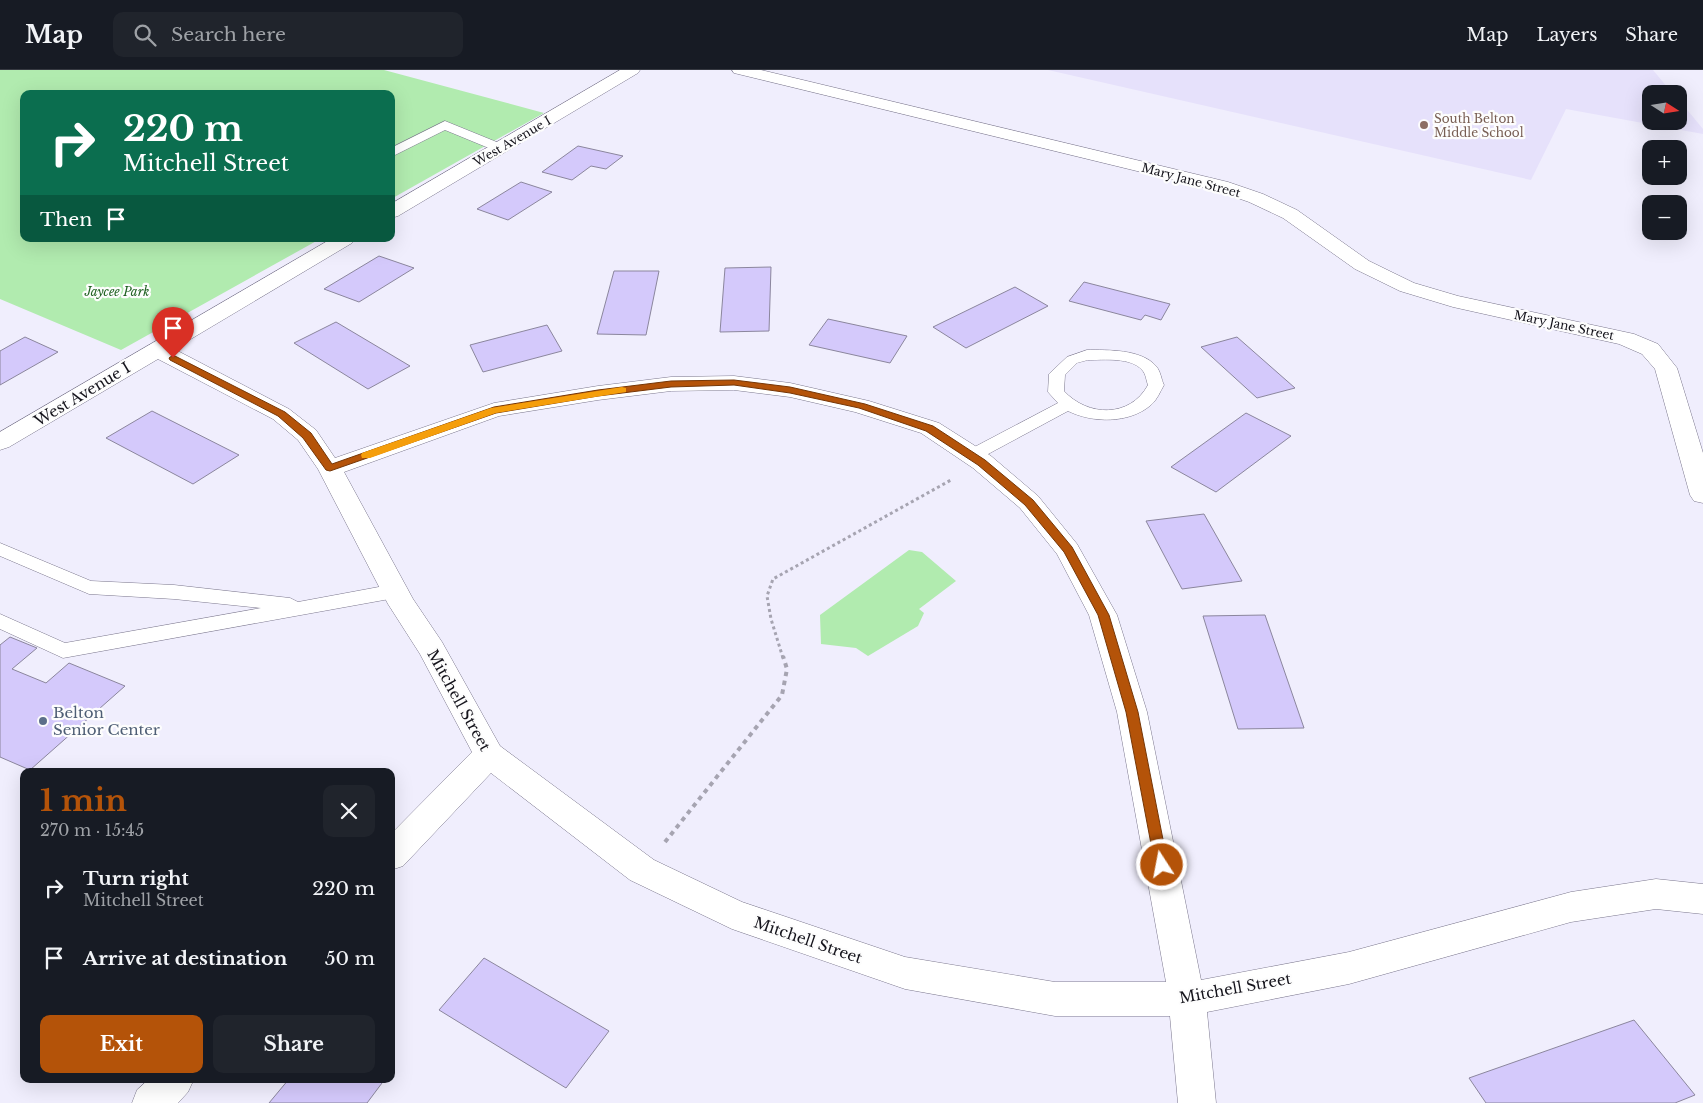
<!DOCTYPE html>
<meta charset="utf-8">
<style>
:root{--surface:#171b24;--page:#20242c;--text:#f1f3f6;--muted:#9ea1a6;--line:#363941;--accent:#b45309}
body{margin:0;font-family:"Libre Baskerville",serif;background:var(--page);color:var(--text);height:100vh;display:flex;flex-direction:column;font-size:19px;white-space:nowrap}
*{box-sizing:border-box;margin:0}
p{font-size:16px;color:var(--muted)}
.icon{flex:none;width:28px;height:28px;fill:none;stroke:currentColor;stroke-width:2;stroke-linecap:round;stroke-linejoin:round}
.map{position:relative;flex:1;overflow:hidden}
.details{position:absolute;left:20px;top:698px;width:375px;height:315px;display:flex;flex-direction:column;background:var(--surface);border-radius:10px;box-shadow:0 5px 20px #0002}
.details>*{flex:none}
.hud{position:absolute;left:20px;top:20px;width:375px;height:152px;border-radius:10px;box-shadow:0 5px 20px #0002;background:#0b6e4f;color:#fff;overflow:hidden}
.needle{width:32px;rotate:102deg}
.controls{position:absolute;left:1642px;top:15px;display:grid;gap:10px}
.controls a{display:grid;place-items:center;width:45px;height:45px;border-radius:10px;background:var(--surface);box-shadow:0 5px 20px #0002;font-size:25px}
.pin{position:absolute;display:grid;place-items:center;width:42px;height:42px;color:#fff;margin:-51px -21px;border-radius:50% 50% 50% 0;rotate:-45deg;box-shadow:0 0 5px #0007}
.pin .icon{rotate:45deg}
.me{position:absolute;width:55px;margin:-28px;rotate:349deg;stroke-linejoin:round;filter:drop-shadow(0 0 4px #0008)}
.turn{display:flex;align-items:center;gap:18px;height:105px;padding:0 20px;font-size:22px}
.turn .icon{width:65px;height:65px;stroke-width:2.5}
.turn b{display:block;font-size:35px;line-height:42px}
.then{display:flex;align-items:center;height:48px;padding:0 20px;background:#0003;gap:10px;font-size:19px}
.round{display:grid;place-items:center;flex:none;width:52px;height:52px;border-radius:10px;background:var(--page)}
.head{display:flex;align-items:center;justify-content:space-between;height:85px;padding:0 20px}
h1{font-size:30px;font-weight:800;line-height:38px;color:var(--accent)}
.cta{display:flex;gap:10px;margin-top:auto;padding:10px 20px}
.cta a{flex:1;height:58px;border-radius:10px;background:var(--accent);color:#fff;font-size:20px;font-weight:800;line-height:58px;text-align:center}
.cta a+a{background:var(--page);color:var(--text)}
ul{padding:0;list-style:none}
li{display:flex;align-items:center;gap:15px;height:70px;padding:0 20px}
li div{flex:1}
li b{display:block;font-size:19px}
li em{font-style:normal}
header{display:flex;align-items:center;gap:30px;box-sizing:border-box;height:70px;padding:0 25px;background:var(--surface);border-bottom:1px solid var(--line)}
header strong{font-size:24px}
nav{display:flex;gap:28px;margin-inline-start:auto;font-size:18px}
.search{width:350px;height:45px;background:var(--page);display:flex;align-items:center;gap:12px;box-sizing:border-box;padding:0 18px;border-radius:10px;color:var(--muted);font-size:19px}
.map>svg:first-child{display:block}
.built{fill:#e6e1fb}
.green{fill:#b1ebaf}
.building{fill:#d4c9fb;stroke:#8b869d}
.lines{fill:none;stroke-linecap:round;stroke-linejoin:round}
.service-casing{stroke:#7b778d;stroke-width:1}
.minor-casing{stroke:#7b778d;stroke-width:1}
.path-far1{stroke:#a6a4b1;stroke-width:3;stroke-dasharray:3 3;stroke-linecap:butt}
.path{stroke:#a6a4b1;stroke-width:4;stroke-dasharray:4.5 4.5;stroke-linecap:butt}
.service{fill:#fff;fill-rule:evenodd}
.minor{fill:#fff;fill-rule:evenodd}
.route{fill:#b45309;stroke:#753606}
.slow{fill:#f59e0b}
.education-dot{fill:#8d6e63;stroke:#fdfdfd;stroke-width:2}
.service-dot{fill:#5c6f8a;stroke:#fdfdfd;stroke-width:2}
.labels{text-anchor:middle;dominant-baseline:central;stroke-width:4.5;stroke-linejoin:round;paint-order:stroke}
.far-education-label{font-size:12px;fill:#785e54;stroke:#fdfdfd;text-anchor:start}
.far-street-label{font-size:12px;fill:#15141c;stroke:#fdfdfd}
.far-park-label{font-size:12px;font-style:italic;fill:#1e6020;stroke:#fdfdfd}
.street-label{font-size:15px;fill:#15141c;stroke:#fdfdfd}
.service-label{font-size:15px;fill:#4e5e75;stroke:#fdfdfd;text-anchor:start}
</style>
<header>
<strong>Map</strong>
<div class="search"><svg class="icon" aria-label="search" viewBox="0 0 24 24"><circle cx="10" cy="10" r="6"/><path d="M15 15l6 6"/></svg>Search here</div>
<nav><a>Map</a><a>Layers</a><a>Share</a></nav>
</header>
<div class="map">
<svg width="1703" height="1033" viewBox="0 0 1703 1033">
<rect width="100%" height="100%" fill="#f0eefd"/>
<path class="built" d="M1048 0H1653L1673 24H1651V51H1679V30L1703 59V64L1566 39 1531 110Z"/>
<g class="green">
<path d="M0 0H384L544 43 391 129V24H24V169H320L121 280 0 229Z"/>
<path d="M909 480 922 482 956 511 919 539 924 543 918 556 868 586 856 578 821 574 820 545Z"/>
</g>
<g class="building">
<path d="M578 76 623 86 606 99 591 96 572 110 542 102Z"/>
<path d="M521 112 552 122 508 150 477 139Z"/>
<path d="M379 186 414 198 359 232 324 219Z"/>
<path d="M771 197 769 261 720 262 725 198Z"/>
<path d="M614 201H659L646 265 597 264Z"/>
<path d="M1084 212 1170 234 1161 250 1145 245 1141 250 1069 231Z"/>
<path d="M1015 217 1048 236 966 278 933 257Z"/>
<path d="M828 249 907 266 890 293 809 275Z"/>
<path d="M336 252 410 296 368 319 294 273Z"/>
<path d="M547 255 562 281 483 302 470 275Z"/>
<path d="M25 267 58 282 0 315V281Z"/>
<path d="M1237 267 1295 318 1257 328 1201 277Z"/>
<path d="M152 341 239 385 193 414 106 368Z"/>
<path d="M1246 343 1291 366 1216 422 1171 397Z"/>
<path d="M1204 444 1242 511 1182 519 1146 451Z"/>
<path d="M1265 545 1304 658 1238 659 1203 546Z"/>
<path d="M10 567 37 578 12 599 46 613 69 593 125 616 30 700 0 687V575Z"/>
<path d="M484 888 609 961 566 1018 439 940Z"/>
<path d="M1634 950 1695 1025 1675 1033H1486L1469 1008Z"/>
<path d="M289 1009H385L367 1033H269Z"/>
</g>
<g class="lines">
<defs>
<g id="service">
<path d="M445 51 504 75 506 78 504 81H496L445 60 391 87V78Z"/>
<path d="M1087 280C1108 280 1141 279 1156 296 1161 302 1161 309 1164 315 1160 322 1157 330 1151 335 1129 354 1092 353 1068 341L977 390 971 391 965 390 963 386 965 382 1058 333 1048 322 1049 304 1067 287ZM1088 290C1104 290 1131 287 1142 300 1146 304 1146 310 1148 315 1130 348 1088 347 1064 321L1065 305 1077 293Z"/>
<path d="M0 473 91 511 174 515 290 528 298 532 395 514 402 516 404 521 402 526 395 528 63 588 0 559V544L65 573 261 538 174 529 89 524 0 486Z"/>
</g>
<g id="minor">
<path d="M620 0H640L638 3 398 146 391 148V134Z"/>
<path d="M732 0H761L1228 112 1263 124 1297 140 1369 191 1414 213 1458 226 1634 264 1658 274 1677 298 1703 383V433L1694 431 1690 425 1655 299 1642 284 1619 274 1453 237 1400 221 1355 199 1283 148 1249 132 1215 120 734 3Z"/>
<path d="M331 169H355L352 173 174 279 289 339 316 360 335 388 494 333 598 316 671 307 734 306 790 313 869 331 939 353 991 386 1038 426 1077 474 1117 545 1147 642 1201 910 1349 882 1571 822 1656 809 1703 814V844L1656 839 1571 852 1349 914 1207 942 1216 1033H1178L1170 946H1055L905 919 732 859 630 810 491 703 403 796 391 800V764L472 682 420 584 388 534 318 399 298 370 273 349 158 289 9 377 0 380V362ZM734 320 790 327 855 342 921 363 973 398 1020 438 1057 484 1089 545 1117 642 1166 912H1055L905 887 742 832 654 790 500 676 442 572 413 529 344 402 499 346 598 330 671 321Z"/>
<path d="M149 1009H194L188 1022 178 1033H132L137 1020Z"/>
</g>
</defs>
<use href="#service" class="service-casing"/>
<use href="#minor" class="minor-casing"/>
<path class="path-far1" d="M783 588 771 549 767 526 773 509 951 410"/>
<path class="path" d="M665 772 782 625 787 599 783 586"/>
<use href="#service" class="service"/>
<use href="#minor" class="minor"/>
</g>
<path class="route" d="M173 285 285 342 311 363 332 394 494 337 598 320 671 311 734 310 790 317 865 334 933 356 985 390 1033 430 1072 477 1109 545 1138 642 1168 795 1166 799 1162 801 1157 799 1155 795 1126 642 1098 545 1064 482 1025 435 978 395 926 361 859 338 790 323 734 315 671 317 598 326 496 343 330 401 326 400 303 368 278 346 170 290 169 288Z"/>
<path class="slow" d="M622 317 626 318V322L496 343 370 388H362L361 385 362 383 491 338Z"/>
<circle class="education-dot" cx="1424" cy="55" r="5"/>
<circle class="service-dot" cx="43" cy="651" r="5"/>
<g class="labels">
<g class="far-education-label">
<text x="1434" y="48">South Belton<tspan x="1434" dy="14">Middle School</tspan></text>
</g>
<g class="far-street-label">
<text transform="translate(512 71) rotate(-30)">West Avenue I</text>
<text transform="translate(1191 110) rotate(15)">Mary Jane Street</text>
<text transform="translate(1564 255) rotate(12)">Mary Jane Street</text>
</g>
<g class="far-park-label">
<text x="117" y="221">Jaycee Park</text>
</g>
<g class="street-label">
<text transform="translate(82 324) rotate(-31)">West Avenue I</text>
<text transform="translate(459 630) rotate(61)">Mitchell Street</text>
<text transform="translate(808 870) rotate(19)">Mitchell Street</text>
<text transform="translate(1235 918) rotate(-10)">Mitchell Street</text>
</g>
<g class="service-label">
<text x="53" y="642">Belton<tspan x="53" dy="17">Senior Center</tspan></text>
</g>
</g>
</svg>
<div class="controls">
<a><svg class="needle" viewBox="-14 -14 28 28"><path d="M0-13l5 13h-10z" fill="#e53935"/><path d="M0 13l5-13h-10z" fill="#9ea1a6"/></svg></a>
<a>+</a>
<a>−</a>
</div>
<div class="pin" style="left:173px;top:288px;background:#d93025"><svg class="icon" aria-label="arrive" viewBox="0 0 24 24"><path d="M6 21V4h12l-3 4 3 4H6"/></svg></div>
<svg class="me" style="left:1162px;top:795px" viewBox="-20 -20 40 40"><circle r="17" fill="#b45309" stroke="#fff" stroke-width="3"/><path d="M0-11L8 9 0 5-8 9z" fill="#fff"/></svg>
<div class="hud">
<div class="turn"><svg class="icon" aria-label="right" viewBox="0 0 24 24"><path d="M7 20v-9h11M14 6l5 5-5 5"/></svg><div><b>220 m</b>Mitchell Street</div></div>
<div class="then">Then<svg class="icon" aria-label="arrive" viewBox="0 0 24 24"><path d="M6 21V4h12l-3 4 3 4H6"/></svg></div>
</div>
<section class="details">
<div class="head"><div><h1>1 min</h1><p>270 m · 15:45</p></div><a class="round"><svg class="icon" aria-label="close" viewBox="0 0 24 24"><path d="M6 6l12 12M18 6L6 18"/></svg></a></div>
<ul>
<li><svg class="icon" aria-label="right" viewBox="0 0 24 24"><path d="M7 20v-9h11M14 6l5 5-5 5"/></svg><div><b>Turn right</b><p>Mitchell Street</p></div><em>220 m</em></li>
<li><svg class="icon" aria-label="arrive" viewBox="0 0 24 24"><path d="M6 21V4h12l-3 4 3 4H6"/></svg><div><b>Arrive at destination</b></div><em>50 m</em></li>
</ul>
<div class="cta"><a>Exit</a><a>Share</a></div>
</section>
</div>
